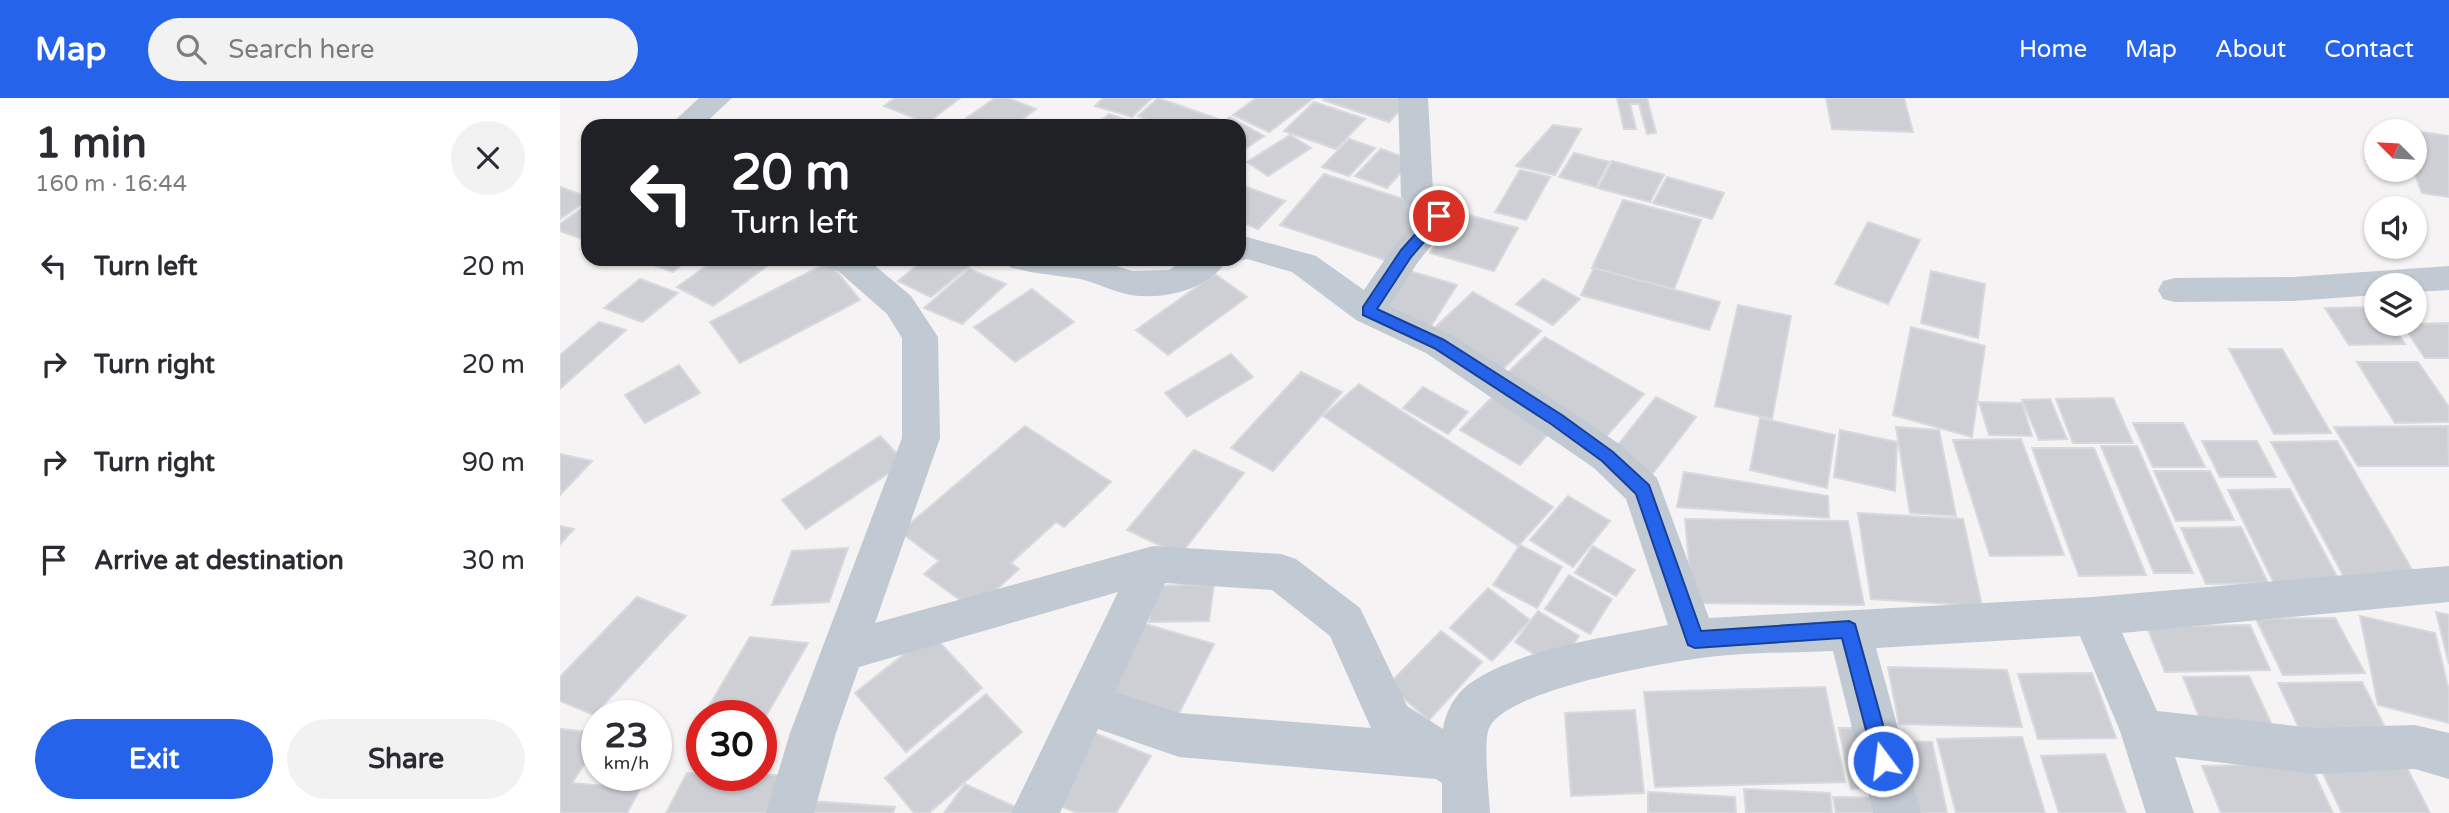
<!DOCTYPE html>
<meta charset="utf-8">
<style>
:root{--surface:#fff;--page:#f2f2f3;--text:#2b2b33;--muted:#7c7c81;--accent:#2563eb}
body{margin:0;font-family:"Varela Round",sans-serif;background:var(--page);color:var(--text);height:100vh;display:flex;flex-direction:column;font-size:26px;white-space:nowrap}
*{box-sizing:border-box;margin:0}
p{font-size:23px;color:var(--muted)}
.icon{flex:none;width:38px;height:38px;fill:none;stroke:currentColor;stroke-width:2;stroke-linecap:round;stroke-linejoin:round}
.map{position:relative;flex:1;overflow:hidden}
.details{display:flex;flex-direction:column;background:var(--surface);width:560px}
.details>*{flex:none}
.hud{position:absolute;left:21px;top:21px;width:665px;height:147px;border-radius:21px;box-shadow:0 2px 5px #0004;background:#202124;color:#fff;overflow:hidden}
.needle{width:46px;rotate:294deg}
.tools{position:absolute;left:1804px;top:21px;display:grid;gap:14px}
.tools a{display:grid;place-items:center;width:63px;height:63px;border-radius:50%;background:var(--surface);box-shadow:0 2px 5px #0004;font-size:35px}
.speed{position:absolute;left:21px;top:602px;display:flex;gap:14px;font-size:35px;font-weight:700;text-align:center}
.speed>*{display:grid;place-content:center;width:91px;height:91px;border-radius:50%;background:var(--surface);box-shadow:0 2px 5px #0004;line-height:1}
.speed small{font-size:18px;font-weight:400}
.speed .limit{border:10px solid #d22;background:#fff;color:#111}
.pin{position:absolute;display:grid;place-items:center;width:60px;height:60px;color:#fff;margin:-30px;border:4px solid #fff;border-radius:50%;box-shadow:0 2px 7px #0007}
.me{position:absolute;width:77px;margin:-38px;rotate:345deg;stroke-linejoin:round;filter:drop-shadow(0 0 5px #0008)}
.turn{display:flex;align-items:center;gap:24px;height:147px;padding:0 35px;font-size:32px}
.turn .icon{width:91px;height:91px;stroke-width:2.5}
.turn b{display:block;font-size:49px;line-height:60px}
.round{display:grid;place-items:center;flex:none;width:74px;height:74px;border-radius:37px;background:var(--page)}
.summary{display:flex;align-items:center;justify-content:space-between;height:119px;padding:0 35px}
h1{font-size:42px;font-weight:700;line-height:52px}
.cta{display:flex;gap:14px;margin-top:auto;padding:14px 35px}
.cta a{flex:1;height:80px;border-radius:42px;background:var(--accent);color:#fff;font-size:28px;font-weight:700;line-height:80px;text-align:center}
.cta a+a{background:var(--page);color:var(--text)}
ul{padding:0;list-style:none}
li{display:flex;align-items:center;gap:21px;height:98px;padding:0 35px}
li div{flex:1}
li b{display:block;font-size:26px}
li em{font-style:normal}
header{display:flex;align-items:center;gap:42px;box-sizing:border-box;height:98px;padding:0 35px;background:var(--accent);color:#fff}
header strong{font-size:33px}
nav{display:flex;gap:38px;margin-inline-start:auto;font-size:24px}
.search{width:490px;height:63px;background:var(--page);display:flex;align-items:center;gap:18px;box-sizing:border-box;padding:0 24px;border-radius:38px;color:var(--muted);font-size:26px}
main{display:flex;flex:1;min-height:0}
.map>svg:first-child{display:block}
.building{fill:#cdcfd5;stroke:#d7d9de;stroke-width:2}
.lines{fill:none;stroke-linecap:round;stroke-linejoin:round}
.street{fill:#c1cad2;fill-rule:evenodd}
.route{fill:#2563eb;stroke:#184099;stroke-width:2}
</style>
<header>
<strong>Map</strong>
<div class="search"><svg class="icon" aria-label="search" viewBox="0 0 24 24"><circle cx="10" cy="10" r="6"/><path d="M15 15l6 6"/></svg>Search here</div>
<nav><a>Home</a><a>Map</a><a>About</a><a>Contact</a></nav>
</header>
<main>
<section class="details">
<div class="summary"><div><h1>1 min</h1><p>160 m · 16:44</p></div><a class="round"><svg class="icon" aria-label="close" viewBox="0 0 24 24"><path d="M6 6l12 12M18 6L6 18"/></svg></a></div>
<ul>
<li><svg class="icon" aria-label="left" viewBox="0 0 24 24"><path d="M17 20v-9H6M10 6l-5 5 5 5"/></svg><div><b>Turn left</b></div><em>20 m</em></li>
<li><svg class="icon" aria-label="right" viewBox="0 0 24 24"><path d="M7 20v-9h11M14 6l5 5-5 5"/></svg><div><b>Turn right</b></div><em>20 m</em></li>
<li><svg class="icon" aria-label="right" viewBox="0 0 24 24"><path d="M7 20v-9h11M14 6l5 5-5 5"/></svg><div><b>Turn right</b></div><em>90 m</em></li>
<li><svg class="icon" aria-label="arrive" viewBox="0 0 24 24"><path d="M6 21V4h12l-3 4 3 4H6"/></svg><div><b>Arrive at destination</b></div><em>30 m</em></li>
</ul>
<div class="cta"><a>Exit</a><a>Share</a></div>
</section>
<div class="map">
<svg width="1889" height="715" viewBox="0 0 1889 715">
<rect width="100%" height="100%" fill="#f5f3f3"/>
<g class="building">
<path d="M335 0H400L367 25 324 8Z"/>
<path d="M435 0H448L476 11 453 28H395Z"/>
<path d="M543 0H592L572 19 535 8Z"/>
<path d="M598 0 658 21 650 28H606L578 18Z"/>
<path d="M696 0H754L709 34 673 17Z"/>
<path d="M765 0H839L848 3 829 24 763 2Z"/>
<path d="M1057 0H1087L1096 35 1087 36 1079 6H1070L1076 31H1064Z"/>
<path d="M1266 0H1344L1353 34 1272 31Z"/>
<path d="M754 4 805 21 776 51 724 33Z"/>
<path d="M549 16 584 28H534Z"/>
<path d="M670 19 704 38 679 55V28H657Z"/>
<path d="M993 27 1021 31 995 77 956 68Z"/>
<path d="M1855 33 1889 38V99L1862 95 1853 72H1855Z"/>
<path d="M730 37 751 50 708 78 687 64Z"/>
<path d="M789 41 815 50 789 78 762 69Z"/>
<path d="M821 51 852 62 827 90 795 78Z"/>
<path d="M1014 55 1049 64 1036 89 999 79Z"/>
<path d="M1052 63 1104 77 1090 104 1038 90Z"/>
<path d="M960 72 990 79 966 122 935 114Z"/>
<path d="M764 76 872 110 831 164 720 127Z"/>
<path d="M1107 79 1164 95 1152 121 1093 105Z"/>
<path d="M679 86 725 103 698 131 679 123Z"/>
<path d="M0 89 28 99V102L0 121Z"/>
<path d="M1063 102 1141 122 1114 191 1032 170Z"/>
<path d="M28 106V143L0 133V126Z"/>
<path d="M896 114 958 130 934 173 870 155Z"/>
<path d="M1308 124 1360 142 1328 206 1275 186Z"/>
<path d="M77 161H128L113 174Z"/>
<path d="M156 161H192L207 168 153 208 117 189Z"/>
<path d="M365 161H402L412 166 371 199 338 183Z"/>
<path d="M269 164 300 202 180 265 150 224Z"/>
<path d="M1034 170 1160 204 1149 232 1021 197Z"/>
<path d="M409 171 446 186 402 226 364 210Z"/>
<path d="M843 171 897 187 871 228 816 211Z"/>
<path d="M1371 173 1425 186 1418 240 1361 225Z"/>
<path d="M655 176 687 199 608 257 576 232Z"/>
<path d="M80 181 118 195 82 224 44 210Z"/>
<path d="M983 181 1020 201 993 227 956 206Z"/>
<path d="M472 191 514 224 455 264 414 229Z"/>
<path d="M913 194 981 233 940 274 871 233Z"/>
<path d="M1178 207 1231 218 1212 321 1155 308Z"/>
<path d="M1816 209V226H1831L1845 246 1789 247 1765 210Z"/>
<path d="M39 224 66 232 0 291V257Z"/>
<path d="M1889 225V260H1865L1842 226Z"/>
<path d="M1351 229 1425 248 1412 339 1333 317Z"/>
<path d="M985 239 1084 296 1043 342 941 281Z"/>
<path d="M1669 251H1722L1771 335 1714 336Z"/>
<path d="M671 256 693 279 627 319 605 295Z"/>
<path d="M1797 264H1858L1889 309V324L1835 325Z"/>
<path d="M119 267 140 295 85 325 65 297Z"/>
<path d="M741 274 782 294 713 373 671 350Z"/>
<path d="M799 286 993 409 958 448 763 318Z"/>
<path d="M863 289 908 314 888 336 843 310Z"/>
<path d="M937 294 995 328 960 367 900 332Z"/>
<path d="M1096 299 1136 319 1090 379 1050 357Z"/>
<path d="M1553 300 1573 345H1513L1496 301Z"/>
<path d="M1490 301 1507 341 1479 342 1462 302Z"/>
<path d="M1419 304 1462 305 1472 338 1429 337Z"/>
<path d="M1200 320 1275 337 1267 390 1190 372Z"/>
<path d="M1573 325H1623L1645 369H1593Z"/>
<path d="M465 328 551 384 504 429 496 424 451 465 459 471 414 512 364 476 379 463 340 434Z"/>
<path d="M1888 328 1889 368H1798L1774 329Z"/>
<path d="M1336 329 1379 332 1396 418 1350 415Z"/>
<path d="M1280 332 1337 344 1335 393 1274 379Z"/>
<path d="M320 338 345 364 246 431 222 402Z"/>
<path d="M1461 341 1504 457 1430 458 1393 342Z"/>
<path d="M1642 343H1697L1716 379H1660Z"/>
<path d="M1777 343 1861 487 1789 488 1711 344Z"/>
<path d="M1541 348H1577L1633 475H1594Z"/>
<path d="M1472 350H1534L1586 477 1519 478Z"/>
<path d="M634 352 684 375 620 457 567 432Z"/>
<path d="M0 356 32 363 0 397Z"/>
<path d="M1594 373H1650L1674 422 1616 423Z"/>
<path d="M1124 374 1268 398 1269 420 1117 409Z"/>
<path d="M1730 391 1780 484 1714 485 1668 392Z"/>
<path d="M1008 398 1050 423 1013 469 970 442Z"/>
<path d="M1298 415 1403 421 1422 508 1311 501Z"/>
<path d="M1125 421 1288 423 1304 507 1133 505Z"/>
<path d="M0 428 14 431 0 446Z"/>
<path d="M1681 429 1708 485 1646 486 1621 430Z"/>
<path d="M960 447 1002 469 977 510 933 487Z"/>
<path d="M1033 448 1075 472 1056 498 1015 475Z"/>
<path d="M288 450 269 504 212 507 232 453Z"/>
<path d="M1009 477 1052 501 1030 536 985 511Z"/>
<path d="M654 486 649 523 589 524 596 488Z"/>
<path d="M928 490 970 522 932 563 890 530Z"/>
<path d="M77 499 126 518 34 617 0 603V579Z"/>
<path d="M978 513 1019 538 996 570 955 544Z"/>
<path d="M1876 514 1889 517V566Z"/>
<path d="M1800 518 1875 535 1889 593V625L1818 607Z"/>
<path d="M1775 520 1805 575 1723 577 1696 521Z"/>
<path d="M582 525 654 546 614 625 540 601Z"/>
<path d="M1690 527 1710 572 1605 574 1587 529Z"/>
<path d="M881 533 922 564 869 622 828 587Z"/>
<path d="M371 535 422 590 346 654 295 595Z"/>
<path d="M190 539 248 545 201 627V618H143Z"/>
<path d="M1328 569 1447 572 1462 629 1339 626Z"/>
<path d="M1532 575 1556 640 1478 641 1458 576Z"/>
<path d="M1689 578 1712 627 1643 628 1623 579Z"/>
<path d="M1802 584 1831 641 1745 643 1718 585Z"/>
<path d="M1265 589 1285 684 1095 689 1084 594Z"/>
<path d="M426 596 462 634 369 715H354L325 680Z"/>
<path d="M1075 612 1084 695 1011 698 1005 615Z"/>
<path d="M1279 630H1314L1328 690 1291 691Z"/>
<path d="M0 631 37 635V647L12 685 80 691 67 715H0Z"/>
<path d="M532 634 591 658 556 715H517L488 703Z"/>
<path d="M1462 639 1485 715H1396L1377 641Z"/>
<path d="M1328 643 1372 644 1387 715H1342Z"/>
<path d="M1545 656 1566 715H1499L1481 658Z"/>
<path d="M1842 660 1870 715H1782L1756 661Z"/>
<path d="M1750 666 1773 715H1661L1642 668Z"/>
<path d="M127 675H142V677H223L207 715H106Z"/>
<path d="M405 686 458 710 455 715H384Z"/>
<path d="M1184 691 1270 695 1272 715H1186Z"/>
<path d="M1088 694 1175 699 1176 715H1088Z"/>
<path d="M1273 699 1326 700 1329 715H1276Z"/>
<path d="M250 703 335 709 333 715H245Z"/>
</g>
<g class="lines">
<g class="street">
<path d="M139 0H172L142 28H109Z"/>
<path d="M838 0H868L873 93 888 103 895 118 858 164 829 208 892 237 1009 312 1062 348 1097 380 1149 520 1533 499 1889 468V504L1562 535 1597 613 1755 630 1855 627 1889 635V681L1855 671 1755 676 1615 659 1634 715H1586L1560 633 1520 538 1316 550 1361 715H1313L1273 553C1227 555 1179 554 1134 561 1093 567 945 593 929 630 923 645 929 696 930 715H882V685L876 681 619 659 538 631 500 715H451L558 494 299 569 276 635 254 715H206L230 635 342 340V240L327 216 278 173 267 169 262 161H307L351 198 378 239 380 340 315 525 593 448 721 456 736 461 800 510 847 608 883 631C885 615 895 596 909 586 960 550 1048 539 1108 527L1066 401 1034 370 866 255 796 222 732 174 687 161 679 163 670 161H679V141L687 139 756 158 804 192 834 148 862 116 846 105 841 98ZM605 485 712 492 770 538 811 630 619 615 555 594Z"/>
<path d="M445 161H534L572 173 609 172 626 161H668C649 192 605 202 571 197 554 194 537 185 520 181 497 177 473 176 450 169Z"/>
<path d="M1889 168V192L1855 194V187H1816V197L1733 203 1615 204 1603 201 1598 192 1603 183 1615 180 1733 179Z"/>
</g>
</g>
<path class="route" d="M879 114 886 118 884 121 851 159 817 211 884 242 1002 317 1053 354 1089 387 1141 533 1289 523 1295 526 1333 663 1330 669 1323 672 1317 669 1314 663 1282 540 1135 550 1128 547 1076 396 1042 363 991 326 874 250 803 217V209L841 152 874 115Z"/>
</svg>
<div class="tools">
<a><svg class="needle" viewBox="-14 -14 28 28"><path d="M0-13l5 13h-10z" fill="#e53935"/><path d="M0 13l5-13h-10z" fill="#7c7c81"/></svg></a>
<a><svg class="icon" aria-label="sound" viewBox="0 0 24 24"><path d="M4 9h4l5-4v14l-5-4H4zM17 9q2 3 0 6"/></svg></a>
<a><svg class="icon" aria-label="layers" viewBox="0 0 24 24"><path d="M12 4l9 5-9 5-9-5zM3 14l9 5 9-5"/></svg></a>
</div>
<div class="speed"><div>23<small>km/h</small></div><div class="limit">30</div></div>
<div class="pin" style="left:879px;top:118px;background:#d93025"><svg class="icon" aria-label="arrive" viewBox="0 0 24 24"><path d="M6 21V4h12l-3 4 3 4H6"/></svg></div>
<svg class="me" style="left:1323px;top:663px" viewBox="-20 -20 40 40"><circle r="17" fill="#2563eb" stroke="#fff" stroke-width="3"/><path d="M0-11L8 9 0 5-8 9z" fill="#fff"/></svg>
<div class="hud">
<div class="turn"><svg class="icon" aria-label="left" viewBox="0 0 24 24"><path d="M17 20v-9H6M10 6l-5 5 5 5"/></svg><div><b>20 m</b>Turn left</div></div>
</div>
</div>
</main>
